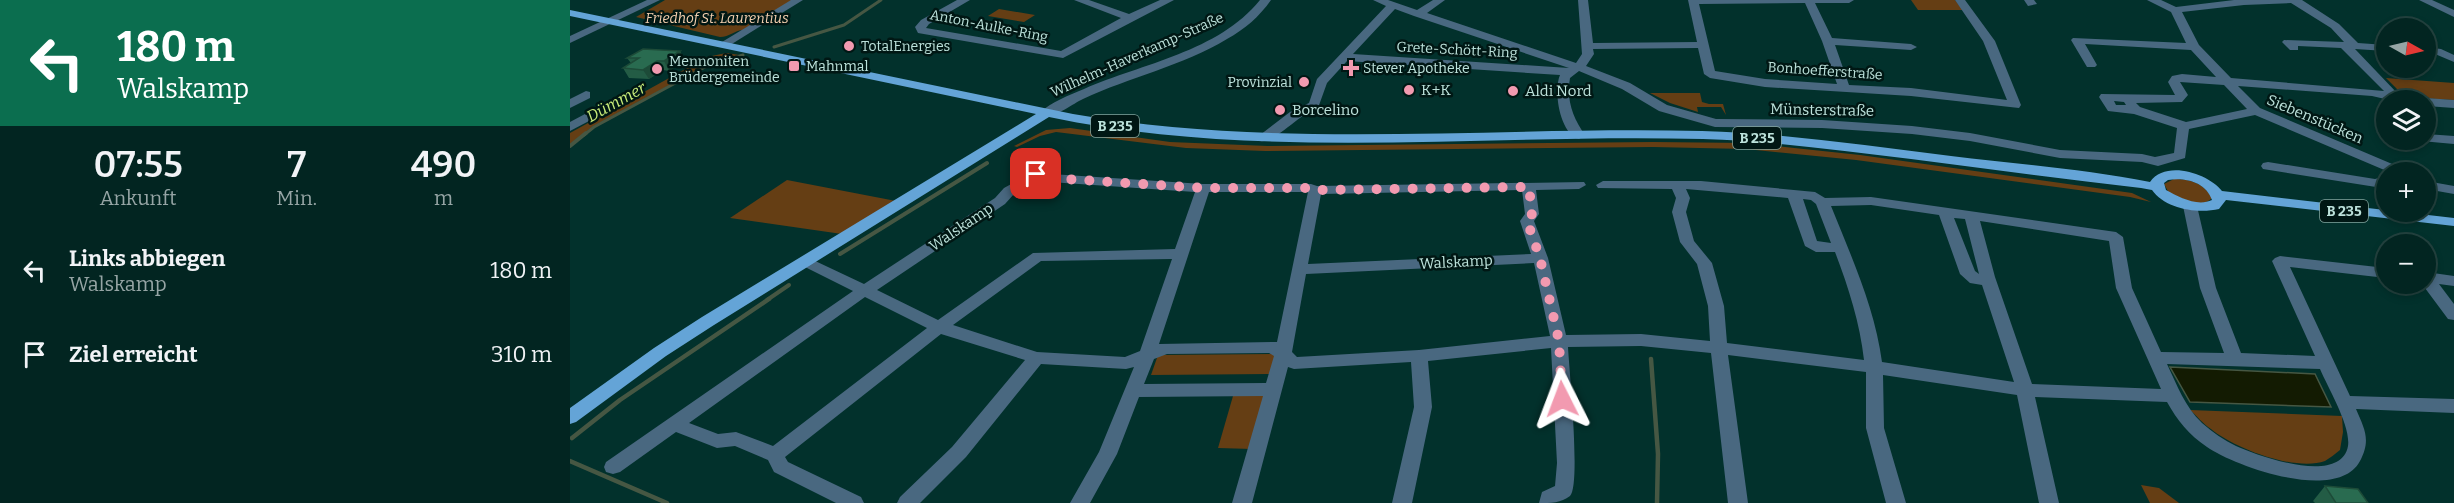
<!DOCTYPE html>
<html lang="de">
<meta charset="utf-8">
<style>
:root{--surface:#022521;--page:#10312e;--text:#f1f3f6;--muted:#96a5a5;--line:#23423f}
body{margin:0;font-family:Bitter,serif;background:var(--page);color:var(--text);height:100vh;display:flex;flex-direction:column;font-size:22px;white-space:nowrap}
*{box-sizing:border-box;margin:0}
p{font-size:20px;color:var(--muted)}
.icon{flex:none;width:33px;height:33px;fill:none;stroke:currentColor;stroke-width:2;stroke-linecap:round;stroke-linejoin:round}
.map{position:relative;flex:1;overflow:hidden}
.drawer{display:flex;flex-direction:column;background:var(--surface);width:570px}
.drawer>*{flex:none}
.hud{background:#0b6e4f;color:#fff;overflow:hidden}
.needle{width:39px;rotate:98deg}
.buttons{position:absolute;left:1806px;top:18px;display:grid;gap:12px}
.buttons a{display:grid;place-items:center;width:60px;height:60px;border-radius:50%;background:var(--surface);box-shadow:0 3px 9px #0003,0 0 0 2px var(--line);font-size:30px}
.pin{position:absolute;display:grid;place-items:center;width:51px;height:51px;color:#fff;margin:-26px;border-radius:12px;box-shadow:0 3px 9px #0006}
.me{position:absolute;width:66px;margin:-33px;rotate:357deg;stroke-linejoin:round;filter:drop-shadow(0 0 4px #0008)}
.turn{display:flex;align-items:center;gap:21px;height:126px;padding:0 18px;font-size:27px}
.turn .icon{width:78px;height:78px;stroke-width:2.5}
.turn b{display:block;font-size:42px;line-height:51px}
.eta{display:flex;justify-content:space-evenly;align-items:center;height:102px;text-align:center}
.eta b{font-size:36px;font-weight:600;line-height:42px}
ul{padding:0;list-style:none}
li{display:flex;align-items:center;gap:18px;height:84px;padding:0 18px}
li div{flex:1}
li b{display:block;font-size:22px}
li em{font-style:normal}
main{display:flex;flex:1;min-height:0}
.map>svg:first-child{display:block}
.green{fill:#653e14}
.water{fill:#131b02;stroke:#465743;stroke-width:1.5}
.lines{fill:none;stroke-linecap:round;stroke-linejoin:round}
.stream-far2{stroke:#465743;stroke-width:3}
.stream-far1{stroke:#465743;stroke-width:4}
.stream{stroke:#465743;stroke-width:4.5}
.minor{fill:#496880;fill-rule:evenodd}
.major{fill:#64a4d7;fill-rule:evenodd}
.wall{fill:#235c45}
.shaded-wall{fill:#1d4b38}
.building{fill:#296b50;stroke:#1d4b38;stroke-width:1.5}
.route{stroke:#f29ab0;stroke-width:10;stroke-dasharray:0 18}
.poi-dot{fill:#f29ab0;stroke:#001714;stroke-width:2}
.labels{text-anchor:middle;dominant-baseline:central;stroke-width:5;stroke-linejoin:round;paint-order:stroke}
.far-park-label{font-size:14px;font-style:italic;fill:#f3cfaf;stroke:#001714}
.far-street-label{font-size:14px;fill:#bce2db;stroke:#001714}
.far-poi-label{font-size:14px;fill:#bce2db;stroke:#001714;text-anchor:start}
.shield{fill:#001714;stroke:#84a59f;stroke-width:1.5}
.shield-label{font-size:14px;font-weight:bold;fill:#bce2db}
.poi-label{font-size:15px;fill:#bce2db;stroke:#001714;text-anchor:start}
.street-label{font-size:15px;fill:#bce2db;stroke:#001714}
.water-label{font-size:16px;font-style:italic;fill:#caee7b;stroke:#001714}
</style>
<main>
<section class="drawer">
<div class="hud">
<div class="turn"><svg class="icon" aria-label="left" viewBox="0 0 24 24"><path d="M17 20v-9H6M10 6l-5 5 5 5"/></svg><div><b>180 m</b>Walskamp</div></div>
</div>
<div class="eta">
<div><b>07:55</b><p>Ankunft</p></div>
<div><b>7</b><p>Min.</p></div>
<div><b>490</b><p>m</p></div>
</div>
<ul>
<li><svg class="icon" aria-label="left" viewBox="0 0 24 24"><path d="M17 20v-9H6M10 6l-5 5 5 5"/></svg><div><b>Links abbiegen</b><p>Walskamp</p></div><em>180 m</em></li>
<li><svg class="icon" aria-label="arrive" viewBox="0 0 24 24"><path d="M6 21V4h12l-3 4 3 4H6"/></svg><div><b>Ziel erreicht</b></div><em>310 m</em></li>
</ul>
</section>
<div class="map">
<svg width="1884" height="503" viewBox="0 0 1884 503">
<rect width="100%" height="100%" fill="#02312c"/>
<g class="green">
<path d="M95 0H224L175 30C166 29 160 37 150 37L66 17Z"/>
<path d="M1341 0H1385L1393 10H1348Z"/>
<path d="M429 9 465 15 454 22 418 16Z"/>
<path d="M156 53 170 55 133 67 22 127 0 144V133L137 57Z"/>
<path d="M1816 78 1884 83V100L1835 97Z"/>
<path d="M1080 93H1130L1132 102 1139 104H1153L1156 115 1151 107H1127L1128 112 1100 103Z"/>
<path d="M500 128 600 142 698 146 1083 142 1177 143 1290 155 1562 193 1581 202 1560 197 1286 160 1176 149 1083 147 695 151 616 148 486 132 470 136 447 147 444 146 476 130Z"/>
<path d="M1604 179C1620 179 1634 183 1642 198 1630 210 1612 198 1599 193L1594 184Z"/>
<path d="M217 180 326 201 272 234 160 218Z"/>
<path d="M703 354 705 356 700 374 581 375 588 355Z"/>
<path d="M663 396H696L682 449 648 448Z"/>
<path d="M1620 410 1772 416 1773 432 1770 450C1765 454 1760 458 1755 461 1725 472 1664 448 1641 429 1633 424 1627 416 1620 410Z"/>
<path d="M1571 485 1589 488 1609 503H1580Z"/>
</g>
<path class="water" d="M1600 367 1745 374 1761 407 1620 402Z"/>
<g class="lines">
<g class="stream-far2">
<path d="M204 47 274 25 311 0"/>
<path d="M14 135 24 127 135 67 173 55"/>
</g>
<g class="stream-far1">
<path d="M0 146 16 133"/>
<path d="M270 254 417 163"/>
<path d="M197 300 219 285"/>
</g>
<g class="stream">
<path d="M1081 359 1088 454 1087 503"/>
<path d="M2 438 50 400 199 299"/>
<path d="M0 461 97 503"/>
</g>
<g class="minor">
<path d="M77 0H90L0 43V36Z"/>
<path d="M221 0H233L157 47H149L147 45Z"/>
<path d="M387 0H400L359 24 356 28 491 51 551 18 504 0H519L559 14 590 0H604L493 58 348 33 345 27 351 20Z"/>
<path d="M690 0H701C689 17 675 29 657 39 612 66 560 77 513 99 502 104 484 119 472 116L470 113C480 102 500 95 514 89 573 63 648 52 690 0Z"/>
<path d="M803 0H818L847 10 863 0H875L857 13 1006 63 1012 54 1008 0H1018L1023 43 1127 42 1118 0H1284L1279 3H1245L1262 38 1341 44 1347 47 1341 50 1265 45 1279 85 1341 88 1437 100 1413 41 1385 0H1395L1425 41 1451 105 1449 108 1341 96 1195 87 1140 78 1134 74 1128 48 1023 49 1024 54 1016 66 1060 83 1097 105 1146 119 1252 120 1342 126 1400 133 1490 150 1572 154 1585 157 1604 153 1607 128 1564 114 1538 111 1529 97 1531 94 1605 95 1598 82 1602 76 1612 74 1646 77 1621 50 1515 44 1527 65 1525 67H1517L1501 40 1503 38 1616 43 1601 12 1577 0H1591L1606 7 1664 0H1732L1769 24 1788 43 1816 45V51L1785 49 1828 94 1842 97 1844 100H1816V103L1815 99 1802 96 1668 86 1690 108 1834 169 1836 172H1819L1685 115 1619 129 1615 158 1588 166 1572 162 1490 158 1400 141 1342 134 1252 128 1145 127 1089 111 1052 89 1009 71 1000 78C996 100 1003 118 1015 135L1009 139C990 134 983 91 990 75L777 61 757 83 748 108C730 113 704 144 690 141L689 138 690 135 720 112 739 103 747 79 816 6ZM1235 3 1252 41 1267 84 1195 79 1145 71 1129 4ZM1721 3 1761 28 1774 42 1714 40 1712 42 1720 50H1728V46L1771 48 1814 91 1661 78 1629 45 1612 12 1674 5ZM825 9 844 16 999 68 783 54ZM1610 82 1654 85 1677 109 1616 122 1570 107 1566 103 1612 102 1618 95ZM1544 101 1554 102 1556 105H1546Z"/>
<path d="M1454 0H1464L1467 4 1458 6Z"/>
<path d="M1849 0H1862L1884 10V17Z"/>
<path d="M1825 24 1833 28H1821V25Z"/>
<path d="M1856 47 1871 49 1884 55V62L1865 54 1856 53Z"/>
<path d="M16 91 20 92V98L0 108V99Z"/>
<path d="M1856 98 1884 100V108L1856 106V100H1851Z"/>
<path d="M15 114 19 115 21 118 19 121 0 131V122Z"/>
<path d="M1856 134 1884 136V144L1851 141 1856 140Z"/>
<path d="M1698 162 1805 179 1816 176V184L1806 187 1693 169 1691 166 1693 163Z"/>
<path d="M466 170 481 174 633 184H741L747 186 1014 182 1016 185 1009 189 966 190 969 214 964 221 978 258 996 335 1071 334 1140 341 1138 306 1127 264 1110 242 1102 212 1106 198 1102 189 1028 188 1026 185 1033 181H1131L1245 192 1255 198 1301 197 1546 232 1553 237 1562 288 1591 352 1654 353 1630 288 1613 206 1620 202 1627 206 1646 288 1671 353 1745 356 1702 261 1705 258 1710 256 1816 268V278L1720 267 1780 396 1884 399V413L1786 409C1795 430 1801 440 1790 461 1768 503 1666 467 1637 447 1619 435 1607 420 1597 402L1465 397 1489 503H1469L1447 395 1313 375 1314 428 1336 503H1316L1296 428V372L1158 355 1178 503H1158L1141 353 1071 346 998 347C999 368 1011 486 1000 496 991 503 981 503 969 503L972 492 985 486 987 463 981 348 858 361 862 407 842 503H822L844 407 841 362 724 369 718 367 682 503H662L693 396 569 397 547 454 520 503H500L529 452 564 367 556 369 471 364 396 457 350 503H327L330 497 382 447 455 360 371 334 215 457 218 462 291 497 294 503H266L204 472 198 460 165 446 147 448 106 432 50 472 43 474 36 472 34 467 36 462 283 291 231 265 228 262 231 259H241L294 284 425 198 434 188ZM468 179 480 182 625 192 605 249 463 253 368 320 307 290 435 204 444 194ZM1116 189 1218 198 1235 246 1246 252H1265C1278 286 1290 323 1294 360L1157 343 1154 306 1142 263 1124 241 1116 212 1120 198ZM952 190 955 214 950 221 961 254 738 264 751 194ZM639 192H738L707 342 589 344ZM1233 199 1241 200 1246 204 1261 243 1247 241ZM1301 205 1369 215 1390 274 1400 283 1412 285 1444 382 1312 362C1305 308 1281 256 1261 206ZM1384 218 1395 219 1409 274 1405 271ZM1410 221 1539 241 1546 288 1591 389 1462 384 1425 277ZM602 259 570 351 555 357 467 352 383 325 471 261ZM964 263 980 336 849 350 727 357 722 352 736 274ZM295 297 357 328 203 446 166 432 148 434 119 423ZM699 353 704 356 696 383 574 384 584 359 597 354ZM1597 364 1750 369C1758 388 1781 426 1778 446 1771 486 1688 456 1666 446 1654 440 1642 432 1632 423 1615 407 1607 385 1597 364Z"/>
<path d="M1856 181 1884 186V194L1856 189Z"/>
<path d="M1856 272 1884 276V286L1869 284 1884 304V320L1878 319 1852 284H1856Z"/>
</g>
<path class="major" d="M0 10 503 114C711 150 922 126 1132 131 1215 133 1298 146 1381 156 1447 164 1515 169 1580 182 1596 159 1639 174 1652 191L1884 218V226L1656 200 1649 209C1628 214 1595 209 1582 190L1571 188C1494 179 1418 169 1341 159 1272 151 1203 141 1133 139 915 133 694 162 479 117L144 325 96 356 6 422 0 424V408L84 348 132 317 466 114 0 16ZM1598 180C1615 177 1636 182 1642 200 1627 207 1609 197 1596 190L1594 183Z"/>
</g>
<g class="wall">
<path d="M110 51 115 61 99 71 93 70 79 79 59 78 53 68 61 63 57 58Z"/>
<path d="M1755 486 1798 503H1745L1743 501Z"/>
</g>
<g class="shaded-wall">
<path d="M110 51 115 61 99 71 94 61Z"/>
<path d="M87 61 93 70 79 79 73 70Z"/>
</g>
<g class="building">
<path d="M73 49 110 51 94 61H87L73 70 53 68 69 58H57Z"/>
<path d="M1755 486 1788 489 1798 503H1766Z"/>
</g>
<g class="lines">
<path class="route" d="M466 174 480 178 633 188H741L745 190 959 187 962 214 957 221 970 258 989 341 992 399"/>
</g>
<g class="poi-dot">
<circle cx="279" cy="46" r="6"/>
<rect x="218" y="60" width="12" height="12" rx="3"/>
<path d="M778 59h6v6h6v6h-6v6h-6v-6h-6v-6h6z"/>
<circle cx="87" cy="69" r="6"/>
<circle cx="734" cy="82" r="6"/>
<circle cx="839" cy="90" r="6"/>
<circle cx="943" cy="91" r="6"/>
<circle cx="710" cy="110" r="6"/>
</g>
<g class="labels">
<g class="far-park-label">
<text x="147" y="18">Friedhof St. Laurentius</text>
</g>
<g class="far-street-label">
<text transform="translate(419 26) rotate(11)">Anton-Aulke-Ring</text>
<text transform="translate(887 50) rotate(3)">Grete-Schött-Ring</text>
<text transform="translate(567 55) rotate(-24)">Wilhelm-Haverkamp-Straße</text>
<text transform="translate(1255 71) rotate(4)">Bonhoefferstraße</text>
</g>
<g class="far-poi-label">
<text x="291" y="46">TotalEnergies</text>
<text x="99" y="61">Mennoniten<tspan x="99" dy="16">Brüdergemeinde</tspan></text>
<text x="236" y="66">Mahnmal</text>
<text x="793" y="68">Stever Apotheke</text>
<text x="722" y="82" text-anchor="end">Provinzial</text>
</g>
<g class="shield">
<rect x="521" y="115" width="48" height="22" rx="4.5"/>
<rect x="1163" y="127" width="48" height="22" rx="4.5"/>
<rect x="1750" y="200" width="48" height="22" rx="4.5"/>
</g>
<g class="shield-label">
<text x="545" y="126">B 235</text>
<text x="1187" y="138">B 235</text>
<text x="1774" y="211">B 235</text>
</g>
<g class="poi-label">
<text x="851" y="90">K+K</text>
<text x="955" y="91">Aldi Nord</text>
<text x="722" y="110">Borcelino</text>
</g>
<g class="street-label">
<text transform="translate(1252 110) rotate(1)">Münsterstraße</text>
<text transform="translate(1745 119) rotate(23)">Siebenstücken</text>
<text transform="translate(391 227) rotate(-34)">Walskamp</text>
<text transform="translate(886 262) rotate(-3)">Walskamp</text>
</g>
<g class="water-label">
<text transform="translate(46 102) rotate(-29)">Dümmer</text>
</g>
</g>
</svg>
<div class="buttons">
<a><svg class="needle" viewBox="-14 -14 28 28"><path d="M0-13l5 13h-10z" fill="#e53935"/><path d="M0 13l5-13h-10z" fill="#96a5a5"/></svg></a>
<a><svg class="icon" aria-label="layers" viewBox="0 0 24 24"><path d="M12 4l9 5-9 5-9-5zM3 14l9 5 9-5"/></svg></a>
<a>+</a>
<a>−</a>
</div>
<div class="pin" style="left:466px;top:174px;background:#d93025"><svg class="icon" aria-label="arrive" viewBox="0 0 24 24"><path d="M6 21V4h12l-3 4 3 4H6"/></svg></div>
<svg class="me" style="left:992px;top:399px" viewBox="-20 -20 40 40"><path d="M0-17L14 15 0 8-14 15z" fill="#f29ab0" stroke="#fff" stroke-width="4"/></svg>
</div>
</main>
